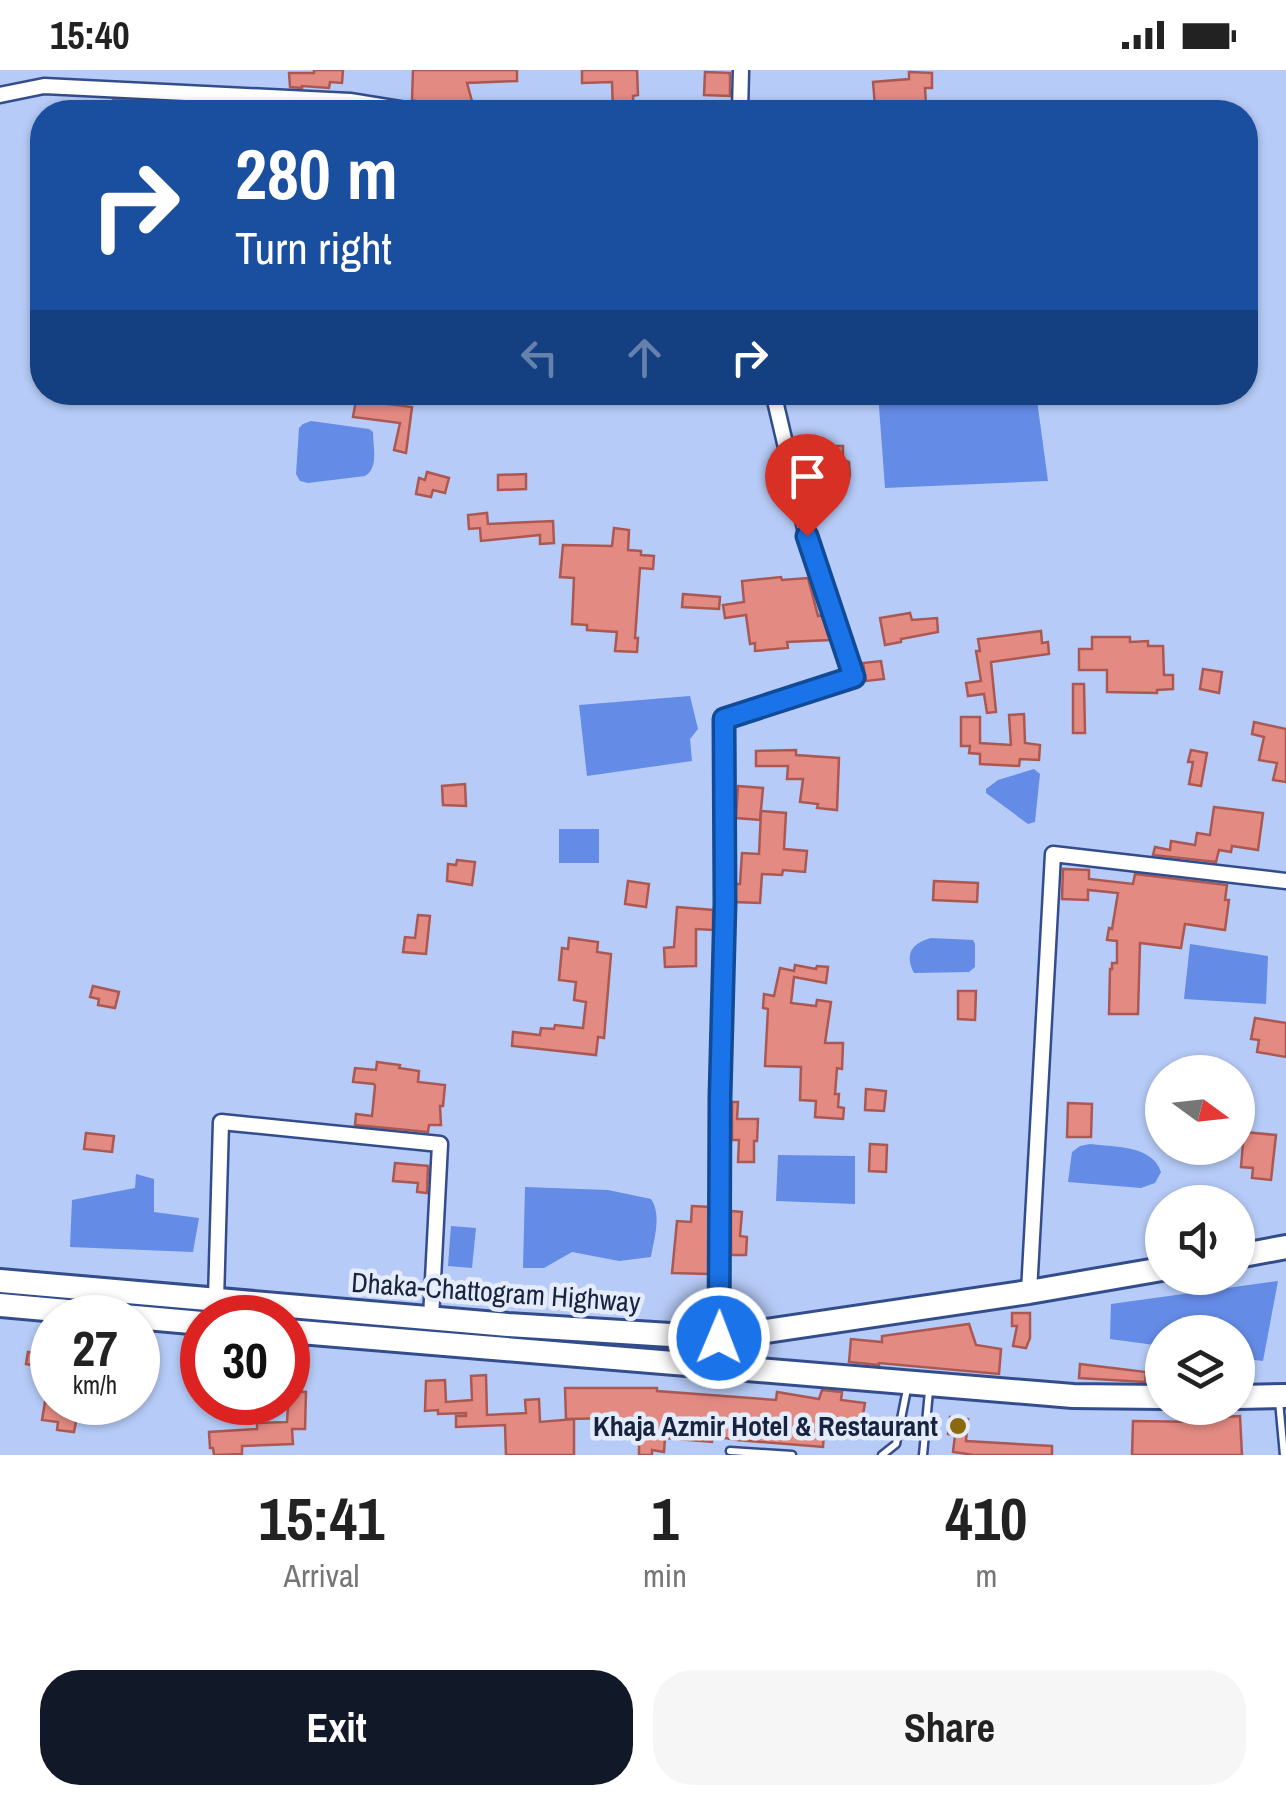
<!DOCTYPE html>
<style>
:root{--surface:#fff;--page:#f6f6f6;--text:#222;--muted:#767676;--accent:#111827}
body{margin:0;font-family:"Archivo Narrow",sans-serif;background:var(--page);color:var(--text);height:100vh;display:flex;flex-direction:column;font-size:38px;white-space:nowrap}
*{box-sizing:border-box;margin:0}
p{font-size:32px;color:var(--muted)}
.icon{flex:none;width:55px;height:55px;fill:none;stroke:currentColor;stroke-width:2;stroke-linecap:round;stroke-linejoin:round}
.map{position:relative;height:1385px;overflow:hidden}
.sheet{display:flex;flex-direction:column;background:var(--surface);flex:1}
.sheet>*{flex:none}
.guide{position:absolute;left:30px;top:30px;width:1228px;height:305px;border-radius:40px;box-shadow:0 2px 8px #0004;background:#1a4fa0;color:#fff;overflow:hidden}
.needle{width:65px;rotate:105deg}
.fabs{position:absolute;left:1145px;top:985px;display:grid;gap:20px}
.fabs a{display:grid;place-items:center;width:110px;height:110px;border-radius:50%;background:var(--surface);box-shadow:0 2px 8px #0004;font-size:50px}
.speed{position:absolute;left:30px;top:1225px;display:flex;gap:20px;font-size:50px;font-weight:700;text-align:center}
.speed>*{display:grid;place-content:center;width:130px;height:130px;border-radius:50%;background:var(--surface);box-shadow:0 2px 8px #0004;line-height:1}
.speed small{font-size:25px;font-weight:400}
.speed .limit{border:15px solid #d22;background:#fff;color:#111}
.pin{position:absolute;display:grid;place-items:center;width:85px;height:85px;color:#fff;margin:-102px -42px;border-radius:50% 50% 50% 0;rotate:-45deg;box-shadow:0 0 10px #0007}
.pin .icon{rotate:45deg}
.me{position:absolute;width:110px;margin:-55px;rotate:1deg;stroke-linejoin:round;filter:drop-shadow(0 0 8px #0008)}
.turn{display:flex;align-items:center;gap:35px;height:210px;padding:0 40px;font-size:45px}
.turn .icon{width:130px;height:130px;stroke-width:2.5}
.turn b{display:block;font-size:70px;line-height:85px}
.lanes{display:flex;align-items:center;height:95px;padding:0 40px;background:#0003;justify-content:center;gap:50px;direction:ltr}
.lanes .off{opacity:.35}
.eta{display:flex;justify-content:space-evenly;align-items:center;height:170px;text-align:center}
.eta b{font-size:60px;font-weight:700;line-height:70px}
.button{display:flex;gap:20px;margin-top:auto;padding:20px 40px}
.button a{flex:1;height:115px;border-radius:40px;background:var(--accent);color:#fff;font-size:40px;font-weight:700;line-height:115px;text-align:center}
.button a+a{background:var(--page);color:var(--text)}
.status{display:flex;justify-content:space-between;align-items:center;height:70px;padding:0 50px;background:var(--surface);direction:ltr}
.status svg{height:28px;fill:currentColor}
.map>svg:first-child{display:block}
.water{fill:#648be6}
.building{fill:#e38a83;stroke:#ab5852;stroke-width:2.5}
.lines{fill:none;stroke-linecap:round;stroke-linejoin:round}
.service-casing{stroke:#334d8c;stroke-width:11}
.minor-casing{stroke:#334d8c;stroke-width:19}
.trunk-casing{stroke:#334d8c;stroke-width:28}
.service{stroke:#fff;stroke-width:6}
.minor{stroke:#fff;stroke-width:14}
.trunk{stroke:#fff;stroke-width:22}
.route-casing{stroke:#114b97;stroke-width:25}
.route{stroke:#1a73e8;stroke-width:18}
.poi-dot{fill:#8c6a0b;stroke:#e4ecfb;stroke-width:4}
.labels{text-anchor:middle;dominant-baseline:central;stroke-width:9;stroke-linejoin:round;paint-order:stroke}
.street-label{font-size:28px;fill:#17233f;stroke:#e4ecfb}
.poi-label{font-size:28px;font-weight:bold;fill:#17233f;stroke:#e4ecfb;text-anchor:end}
</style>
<div class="status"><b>15:40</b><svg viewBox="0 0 49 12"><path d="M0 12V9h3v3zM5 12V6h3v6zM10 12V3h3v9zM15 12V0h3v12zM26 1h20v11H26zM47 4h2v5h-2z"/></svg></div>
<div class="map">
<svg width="1286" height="1385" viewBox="0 0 1286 1385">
<rect width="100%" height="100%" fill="#b6cbf7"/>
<g class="water">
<path d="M878 323H1036L1048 411 885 418Z"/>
<path d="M311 351 369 359 373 362C373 377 379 398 365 406L308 413 300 411 296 404 299 358 303 354Z"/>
<path d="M690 626 698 659 690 669 692 691 587 706 579 635Z"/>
<path d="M1034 699 1040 704 1035 752 1028 754 986 723V719L998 710Z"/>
<rect x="559" y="759" width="40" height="34"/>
<path d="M931 868 973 870 975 874V897L969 902 914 903C904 884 912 873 931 868Z"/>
<path d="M1190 874 1268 886 1266 934 1184 929Z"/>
<path d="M1090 1074C1113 1077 1153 1075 1161 1102L1155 1113 1141 1118 1068 1112 1072 1082 1080 1076Z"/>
<path d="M778 1085 855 1086V1134L776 1131Z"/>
<path d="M136 1104 154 1109V1142L199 1148 193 1182 70 1177 72 1130 135 1118Z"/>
<path d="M525 1117 608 1120 651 1129C662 1145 654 1169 651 1187L619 1191 572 1182 544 1198H523Z"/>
<path d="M451 1156 476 1158 472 1198 448 1196Z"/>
<path d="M1278 1211 1263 1291 1238 1288V1262H1162V1276L1110 1269 1111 1234Z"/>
</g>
<g class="building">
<path d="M314 0H343L342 13 330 12 329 18 302 16V18L290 17 289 3H314Z"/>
<path d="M413 0H517V11L467 13 473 35 425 34 412 30Z"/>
<path d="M582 0H637L638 25 633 26 634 42H613L612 12 582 13Z"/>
<path d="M705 2 730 3V26L704 25Z"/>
<path d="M909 2 932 3V18H925L926 34 915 35V33L875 36 873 12 909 9Z"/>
<path d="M113 30 141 31 140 42H112Z"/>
<path d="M356 330 412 337 406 383 394 380 400 353 353 347Z"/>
<path d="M809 376H843V390L849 392 850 405 848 414 840 417 833 426 816 428Z"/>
<path d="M427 402 449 408 445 423 433 420 431 427 416 424 419 408 425 410Z"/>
<path d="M526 404V419L498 420V405Z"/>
<path d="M487 443 488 454 553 451 554 473 540 474V465L481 471 480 458 469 459 468 445Z"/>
<path d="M614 458 629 460 628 480 641 481V485L654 486 653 499 640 498 635 568H638L637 582 615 581 617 562 587 560V555L572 554 574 508 560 507 563 475 612 476Z"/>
<path d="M781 507 782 510 808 508 818 546 822 545 830 570 787 572 788 578 755 581V573L750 574 746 545 725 548 723 535 744 532 742 511Z"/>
<path d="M683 524 720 527 719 539 682 537Z"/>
<path d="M910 543 912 550 937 548 938 562 901 569V572L885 575 880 548Z"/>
<path d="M1041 561 1042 573 1048 572 1049 584 991 592 996 642 987 643 984 624 968 626 966 613 981 611 976 581H980L978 569Z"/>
<path d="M1092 567H1130V572L1148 571V576H1163L1164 605H1173V619L1157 620V623L1107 622V600H1079V579H1092Z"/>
<path d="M881 591 884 609 866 611 863 593Z"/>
<path d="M1203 599 1222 602 1219 623 1200 619Z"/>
<path d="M1073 614H1084L1085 663H1073Z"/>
<path d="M1024 644 1025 673 1040 675 1039 690 1020 689 1019 696 980 694V684L969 683 970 676H961V647H980V673L1011 675 1009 645Z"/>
<path d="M1254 652 1286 659V712L1273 710 1277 693 1259 690 1264 667 1252 664Z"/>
<path d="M796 680V685L839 688 837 740 817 738 818 734 800 732 803 709H787L788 696H756V681Z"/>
<path d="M1191 680 1207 683 1201 716 1189 714 1193 692H1188Z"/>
<path d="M465 714 466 736 443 735 442 716Z"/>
<path d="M738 716 763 718 760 750 736 748Z"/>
<path d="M1214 737 1263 743 1258 780 1232 776 1231 782 1219 780 1216 792 1153 785 1155 777 1170 780 1171 771 1195 775 1197 763 1210 765Z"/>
<path d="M761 741 786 743 784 779 807 781 805 802 783 800 782 805 762 804 760 833 734 832V814H740L742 783 759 784Z"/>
<path d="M457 790 475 792 472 815 447 811 448 794 456 795Z"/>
<path d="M1063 799 1089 800V809L1133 814 1135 804 1227 815 1225 830H1229L1225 860 1185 854 1181 878 1140 873 1138 944H1109L1110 899H1112V893H1117V871L1107 870 1109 858 1112 859 1118 823 1088 820V830L1062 829Z"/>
<path d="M628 811 649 814 646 837 625 834Z"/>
<path d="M934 811 978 813 977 832 933 830Z"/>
<path d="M677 837 713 840V860L696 859V896L665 897 664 878 674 877Z"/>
<path d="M418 845 430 846 426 884 403 882 405 867 415 868Z"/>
<path d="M569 868 598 872 597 882 611 884 604 968 598 967 596 985 512 976 513 962 540 965 541 958 554 959 555 955 583 958 586 932 574 930 576 912 559 910 562 878 568 879Z"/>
<path d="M795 895 816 899 817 896 828 897 826 913 794 907 791 933 816 936 817 930 831 932 825 973H843L842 999 837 998 835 1024H839L838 1037 844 1038 843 1049 815 1047 816 1031 800 1030 801 997 765 996 768 939 763 938 764 924 774 926 780 898 794 901Z"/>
<path d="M93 916 119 922 115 938 98 935 99 929 90 927Z"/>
<path d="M958 921H976L975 950 958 949Z"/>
<path d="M1255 948 1286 953V987L1257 982 1259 970 1251 969Z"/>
<path d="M377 992 400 995 399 998 419 1001 418 1012 445 1015 443 1036H440L441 1055H429L428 1062 355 1055 356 1044 372 1046 375 1016 374 1014 353 1012 355 998 376 1000Z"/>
<path d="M866 1019 886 1021 884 1041 865 1040Z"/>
<path d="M732 1032H738L737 1049H758L757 1071H754V1092H738L739 1070H732Z"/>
<path d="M1068 1033 1092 1034 1091 1067H1067Z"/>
<path d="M1244 1062 1276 1065 1271 1110 1252 1108 1253 1098 1241 1097Z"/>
<path d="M86 1063 114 1066 112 1082 84 1079Z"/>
<path d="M870 1074 887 1075 886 1102 869 1101Z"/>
<path d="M395 1093 428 1096 427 1123 417 1122 418 1113 393 1111Z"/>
<path d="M692 1136 710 1137 709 1204 672 1203 677 1151 691 1152Z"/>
<path d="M731 1141 742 1142 740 1166 747 1167 746 1185H731Z"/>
<path d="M1012 1243H1030V1268L1026 1278 1013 1276 1017 1256H1012Z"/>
<path d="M969 1254 976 1275 1001 1279 999 1304 879 1293V1295L849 1292 851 1269 882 1272V1266Z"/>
<path d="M28 1282 52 1286V1299L26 1294Z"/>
<path d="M1080 1294 1146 1302 1145 1312 1079 1308Z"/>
<path d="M486 1305 487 1345 526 1343 525 1330 539 1329 540 1352 574 1349V1385H506L505 1355 456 1357V1346H466V1343L438 1344V1340L425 1341 426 1311 445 1310 446 1332 472 1330 471 1306Z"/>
<path d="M565 1318H657V1321L776 1330 777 1322 819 1329 822 1320 842 1322 841 1330 865 1333 861 1356 825 1352 823 1377 737 1370 713 1366 712 1372 665 1368 664 1382 652 1380V1385H639V1359H620V1348L566 1349Z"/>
<path d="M289 1321 306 1322 305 1359H292L293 1374 242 1376V1384L214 1385 213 1378H210L209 1362 257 1359V1353L287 1352Z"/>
<path d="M45 1332H72L70 1345 77 1346 74 1362 57 1360 58 1352 42 1350Z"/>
<path d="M1240 1346 1242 1385H1132L1133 1351 1205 1352V1348Z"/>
<path d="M950 1347 968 1349 966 1371 1052 1376V1385H974L953 1382 955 1365 948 1364Z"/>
</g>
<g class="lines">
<defs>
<g id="service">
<path d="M1279 1331 1284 1385"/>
<path d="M730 1381 792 1385"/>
<path d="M882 1385 896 1374 907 1319"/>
<path d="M923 1385 929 1321"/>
</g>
<g id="minor">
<path d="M0 25 44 16 350 31 418 42"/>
<path d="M740 42 741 0"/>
<path d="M1029 1222 1053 784 1286 811"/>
<path d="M216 1230 221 1052 440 1074 431 1248"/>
<path d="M719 1268C721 1062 725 855 723 649L854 607 807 467 773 322"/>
</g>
<g id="trunk">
<path d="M1238 1186 1286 1177"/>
<path d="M0 1211 508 1255 719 1268 1029 1222 1162 1199"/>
<path d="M0 1235 202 1253"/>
<path d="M288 1261 1073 1326 1162 1327"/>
<path d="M1238 1327 1286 1326"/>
</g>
</defs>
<use href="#service" class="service-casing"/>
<use href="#minor" class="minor-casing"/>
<use href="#trunk" class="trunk-casing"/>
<use href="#service" class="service"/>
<use href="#minor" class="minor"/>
<use href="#trunk" class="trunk"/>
</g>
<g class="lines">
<defs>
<path id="route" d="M719 1268 720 1027 725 833 724 649 854 607 807 466"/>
</defs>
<use href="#route" class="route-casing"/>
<use href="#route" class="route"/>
</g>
<circle class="poi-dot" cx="958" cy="1356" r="10"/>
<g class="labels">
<g class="street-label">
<text transform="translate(496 1222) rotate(4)">Dhaka-Chattogram Highway</text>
</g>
<g class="poi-label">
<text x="938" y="1356">Khaja Azmir Hotel &amp; Restaurant</text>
</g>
</g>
</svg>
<div class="fabs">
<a><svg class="needle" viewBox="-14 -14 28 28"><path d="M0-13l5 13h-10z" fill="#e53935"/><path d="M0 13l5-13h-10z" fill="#767676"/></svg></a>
<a><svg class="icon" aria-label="sound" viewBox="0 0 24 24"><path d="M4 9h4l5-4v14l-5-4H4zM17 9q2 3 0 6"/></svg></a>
<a><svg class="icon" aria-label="layers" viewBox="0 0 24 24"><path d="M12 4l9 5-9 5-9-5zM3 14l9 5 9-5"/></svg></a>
</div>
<div class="speed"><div>27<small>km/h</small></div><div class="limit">30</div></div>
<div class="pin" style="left:807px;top:466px;background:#d93025"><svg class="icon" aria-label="arrive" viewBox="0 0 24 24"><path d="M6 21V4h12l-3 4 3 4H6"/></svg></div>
<svg class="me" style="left:719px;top:1268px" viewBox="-20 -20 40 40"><circle r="17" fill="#1a73e8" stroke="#fff" stroke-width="3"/><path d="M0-11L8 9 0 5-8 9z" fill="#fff"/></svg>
<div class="guide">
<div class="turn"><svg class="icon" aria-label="right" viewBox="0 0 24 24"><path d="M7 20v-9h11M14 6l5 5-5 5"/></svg><div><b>280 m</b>Turn right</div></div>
<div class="lanes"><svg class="icon off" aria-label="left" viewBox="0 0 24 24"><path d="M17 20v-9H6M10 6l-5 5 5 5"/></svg><svg class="icon off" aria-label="ahead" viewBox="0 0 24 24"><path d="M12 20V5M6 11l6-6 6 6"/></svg><svg class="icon" aria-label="right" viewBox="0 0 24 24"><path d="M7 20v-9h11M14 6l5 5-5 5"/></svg></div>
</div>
</div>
<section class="sheet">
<div class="eta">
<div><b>15:41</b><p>Arrival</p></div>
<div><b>1</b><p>min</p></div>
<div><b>410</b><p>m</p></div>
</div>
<div class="button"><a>Exit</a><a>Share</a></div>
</section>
